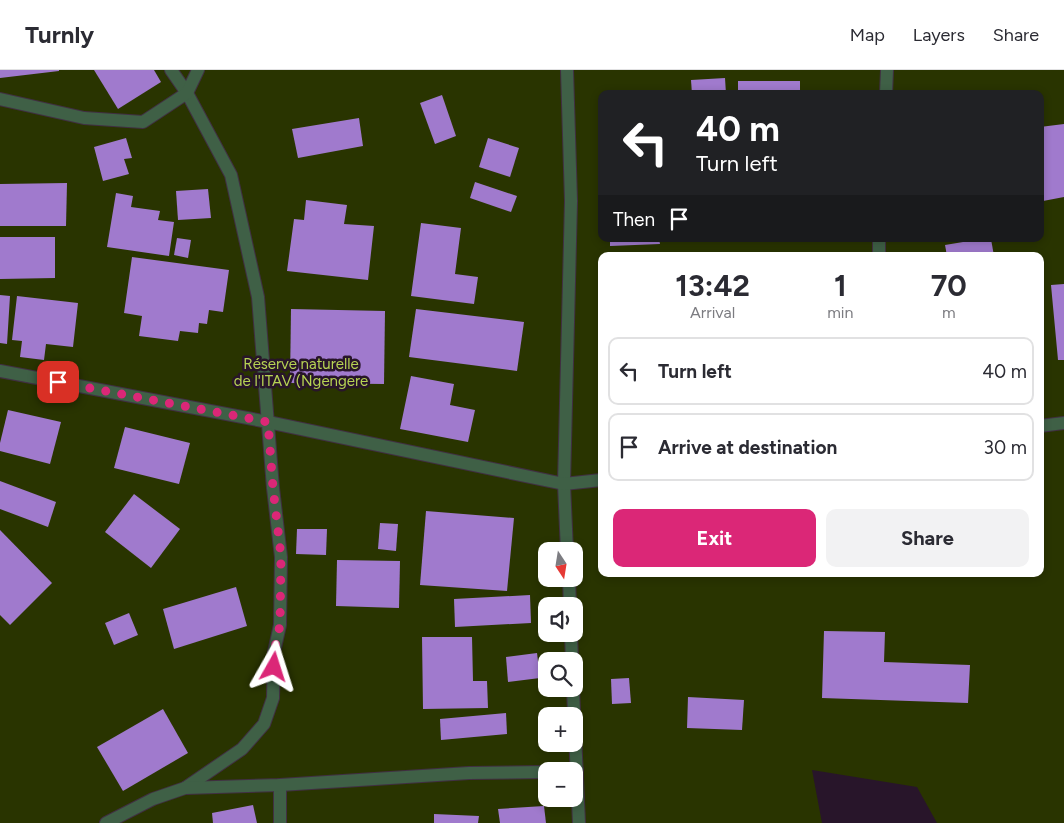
<!DOCTYPE html>
<meta charset="utf-8">
<style>
:root{--surface:#fff;--page:#f2f2f3;--text:#2b2b33;--muted:#7c7c81;--line:#e1e1e2;--accent:#db2777}
body{margin:0;font-family:Figtree,sans-serif;background:var(--page);color:var(--text);height:100vh;display:flex;flex-direction:column;font-size:19px;white-space:nowrap}
*{box-sizing:border-box;margin:0}
p{font-size:16px;color:var(--muted)}
.icon{flex:none;width:28px;height:28px;fill:none;stroke:currentColor;stroke-width:2;stroke-linecap:round;stroke-linejoin:round}
.map{position:relative;flex:1;overflow:hidden}
.side{position:absolute;left:598px;top:182px;width:446px;height:325px;display:flex;flex-direction:column;background:var(--surface);border-radius:10px;box-shadow:0 2px 8px #0003}
.side>*{flex:none}
.banner{position:absolute;left:598px;top:20px;width:446px;height:152px;border-radius:10px;box-shadow:0 2px 8px #0003;background:#202124;color:#fff;overflow:hidden}
.needle{width:32px;rotate:168deg}
.tools{position:absolute;left:538px;top:472px;display:grid;gap:10px}
.tools a{display:grid;place-items:center;width:45px;height:45px;border-radius:10px;background:var(--surface);box-shadow:0 2px 8px #0003;font-size:25px}
.pin{position:absolute;display:grid;place-items:center;width:42px;height:42px;color:#fff;margin:-21px;border-radius:10px;box-shadow:0 2px 8px #0006}
.me{position:absolute;width:55px;margin:-28px;rotate:6deg;stroke-linejoin:round;filter:drop-shadow(0 0 4px #0008)}
.turn{display:flex;align-items:center;gap:18px;height:105px;padding:0 15px;font-size:22px}
.turn .icon{width:65px;height:65px;stroke-width:2.5}
.turn b{display:block;font-size:35px;line-height:42px}
.then{display:flex;align-items:center;height:48px;padding:0 15px;background:#0003;gap:10px;font-size:19px}
.eta{display:flex;justify-content:space-evenly;align-items:center;height:85px;text-align:center}
.eta b{font-size:30px;font-weight:700;line-height:35px}
.primary-button{display:flex;gap:10px;margin-top:auto;padding:10px 15px}
.primary-button a{flex:1;height:58px;border-radius:10px;background:var(--accent);color:#fff;font-size:20px;font-weight:700;line-height:58px;text-align:center}
.primary-button a+a{background:var(--page);color:var(--text)}
ul{padding:0;list-style:none}
li{display:flex;align-items:center;gap:15px;height:68px;margin:0 10px 8px;padding:0 5px;border:2px solid var(--line);border-radius:10px}
li div{flex:1}
li b{display:block;font-size:19px}
li em{font-style:normal}
header{display:flex;align-items:center;gap:30px;box-sizing:border-box;height:70px;padding:0 25px;background:var(--surface);border-bottom:1px solid var(--line)}
header strong{font-size:24px}
nav{display:flex;gap:28px;margin-inline-start:auto;font-size:18px}
.map>svg:first-child{display:block}
.green{fill:#293400;fill-rule:evenodd}
.building{fill:#a07acd}
.lines{fill:none;stroke-linecap:round;stroke-linejoin:round}
.minor-casing{stroke:#412f43;stroke-width:14}
.minor{stroke:#3f6046;stroke-width:12}
.route{stroke:#db2777;stroke-width:9;stroke-dasharray:0 16.2}
.labels{text-anchor:middle;dominant-baseline:central;stroke-width:5;stroke-linejoin:round;paint-order:stroke}
.park-label{font-size:15px;fill:#b6d353;stroke:#28152a}
</style>
<header>
<strong>Turnly</strong>
<nav><a>Map</a><a>Layers</a><a>Share</a></nav>
</header>
<div class="map">
<svg width="1064" height="753" viewBox="0 0 1064 753">
<rect width="100%" height="100%" fill="#28152a"/>
<path class="green" d="M0 0H1064V753H937L917 717 812 700 822 753H0ZM601 24H1040V169H601ZM601 186H1040V504H601ZM546 481H574V509H546ZM546 536H574V564H546ZM546 591H574V619H546ZM546 646H574V674H546ZM546 701H574V729H546Z"/>
<g class="building">
<path d="M0 0H59V1L0 8Z"/>
<path d="M94 0H154L161 12 118 39Z"/>
<path d="M725 8 726 24H692L691 10Z"/>
<rect x="738" y="11" width="62" height="13"/>
<path d="M442 25 456 66 435 74 420 33Z"/>
<path d="M359 48 363 76 298 88 292 59Z"/>
<path d="M1064 54V127L1043 131 1040 107V57Z"/>
<path d="M126 68 132 88 124 89 129 104 103 111 94 77Z"/>
<path d="M488 68 519 78 510 107 479 97Z"/>
<path d="M475 112 517 126 511 142 470 128Z"/>
<path d="M67 113 66 156H0V114Z"/>
<path d="M208 119 211 148 178 150 176 121Z"/>
<path d="M116 123 133 126 131 137 160 141 158 150 174 152 169 186 107 177Z"/>
<path d="M306 130 347 135 344 154 374 156 368 210 287 201 294 149 304 150Z"/>
<path d="M421 153 461 158 455 204 478 207 474 234 411 226Z"/>
<path d="M0 167H55V208L0 209Z"/>
<path d="M177 168 191 170 188 188 174 185Z"/>
<path d="M610 169H659L660 174 610 176Z"/>
<path d="M981 169H991L994 186H947L945 175Z"/>
<path d="M132 187 229 200 223 242 209 240 207 254 199 253 198 263 180 261 178 271 139 266 142 246 124 243Z"/>
<path d="M1064 214V290H1058L1051 215Z"/>
<path d="M0 225 10 226 7 274 0 273Z"/>
<path d="M17 226 78 233 73 277 46 274 44 290 20 287 22 271 12 270Z"/>
<path d="M291 239 385 241 384 314 290 313Z"/>
<path d="M416 239 524 252 517 301 409 287Z"/>
<path d="M1040 249H1041L1044 280H1040Z"/>
<path d="M411 306 454 314 450 335 475 340 468 372 400 359Z"/>
<path d="M8 340 61 352 50 394 0 381V373Z"/>
<path d="M125 357 190 373 179 414 114 398Z"/>
<path d="M0 411 56 432 48 457 0 439Z"/>
<path d="M134 424 180 459 151 498 105 462Z"/>
<path d="M426 441 514 448 507 521 420 515Z"/>
<path d="M380 453 398 454 396 481 378 479Z"/>
<path d="M297 459H327L326 485 296 484Z"/>
<path d="M0 460 52 513 10 555 0 545Z"/>
<path d="M337 490 400 491 399 538 336 536Z"/>
<path d="M236 517 247 556 174 579 163 539Z"/>
<path d="M530 525 531 553 455 557 454 529Z"/>
<path d="M129 543 138 565 114 575 105 553Z"/>
<path d="M824 561 885 562 884 592 970 595 968 633 822 628Z"/>
<path d="M422 567H472L473 611H487L488 638 423 639Z"/>
<path d="M537 583 540 608 508 612 506 587Z"/>
<path d="M629 608 631 633 612 634 611 609Z"/>
<path d="M688 627 744 630 742 660 687 658Z"/>
<path d="M163 639 188 683 123 721 97 677Z"/>
<path d="M506 643 507 664 441 670 440 649Z"/>
<path d="M253 735 257 753H213L212 743Z"/>
<path d="M544 736 546 753H500L498 739Z"/>
<path d="M434 744 479 746 478 753H434Z"/>
</g>
<g class="lines">
<defs>
<g id="minor">
<path d="M171 0 187 23 231 105 258 227 273 418 281 487 280 555 274 582 273 628 264 654 242 679 185 718"/>
<path d="M567 0 571 131 564 414 567 481"/>
<path d="M886 24 887 0"/>
<path d="M0 29 84 48 143 52 187 23 198 0"/>
<path d="M879 186V169"/>
<path d="M0 301 268 352 564 414 601 410"/>
<path d="M1040 356 1064 353"/>
<path d="M569 509 570 536"/>
<path d="M571 564 572 591"/>
<path d="M573 619 579 753"/>
<path d="M553 701 577 700"/>
<path d="M280 715V753"/>
<path d="M106 753 153 729 185 718 280 715 469 703 546 702"/>
</g>
</defs>
<use href="#minor" class="minor-casing"/>
<use href="#minor" class="minor"/>
</g>
<g class="lines">
<path class="route" d="M58 312 268 352 273 418 281 486 280 555 274 582V597"/>
</g>
<g class="labels">
<g class="park-label">
<text x="301" y="294">Réserve naturelle<tspan x="301" dy="17">de l'ITAV (Ngengere</tspan></text>
</g>
</g>
</svg>
<div class="tools">
<a><svg class="needle" viewBox="-14 -14 28 28"><path d="M0-13l5 13h-10z" fill="#e53935"/><path d="M0 13l5-13h-10z" fill="#7c7c81"/></svg></a>
<a><svg class="icon" aria-label="sound" viewBox="0 0 24 24"><path d="M4 9h4l5-4v14l-5-4H4zM17 9q2 3 0 6"/></svg></a>
<a><svg class="icon" aria-label="search" viewBox="0 0 24 24"><circle cx="10" cy="10" r="6"/><path d="M15 15l6 6"/></svg></a>
<a>+</a>
<a>−</a>
</div>
<div class="pin" style="left:58px;top:312px;background:#d93025"><svg class="icon" aria-label="arrive" viewBox="0 0 24 24"><path d="M6 21V4h12l-3 4 3 4H6"/></svg></div>
<svg class="me" style="left:274px;top:597px" viewBox="-20 -20 40 40"><path d="M0-17L14 15 0 8-14 15z" fill="#db2777" stroke="#fff" stroke-width="4"/></svg>
<div class="banner">
<div class="turn"><svg class="icon" aria-label="left" viewBox="0 0 24 24"><path d="M17 20v-9H6M10 6l-5 5 5 5"/></svg><div><b>40 m</b>Turn left</div></div>
<div class="then">Then<svg class="icon" aria-label="arrive" viewBox="0 0 24 24"><path d="M6 21V4h12l-3 4 3 4H6"/></svg></div>
</div>
<section class="side">
<div class="eta">
<div><b>13:42</b><p>Arrival</p></div>
<div><b>1</b><p>min</p></div>
<div><b>70</b><p>m</p></div>
</div>
<ul>
<li><svg class="icon" aria-label="left" viewBox="0 0 24 24"><path d="M17 20v-9H6M10 6l-5 5 5 5"/></svg><div><b>Turn left</b></div><em>40 m</em></li>
<li><svg class="icon" aria-label="arrive" viewBox="0 0 24 24"><path d="M6 21V4h12l-3 4 3 4H6"/></svg><div><b>Arrive at destination</b></div><em>30 m</em></li>
</ul>
<div class="primary-button"><a>Exit</a><a>Share</a></div>
</section>
</div>
